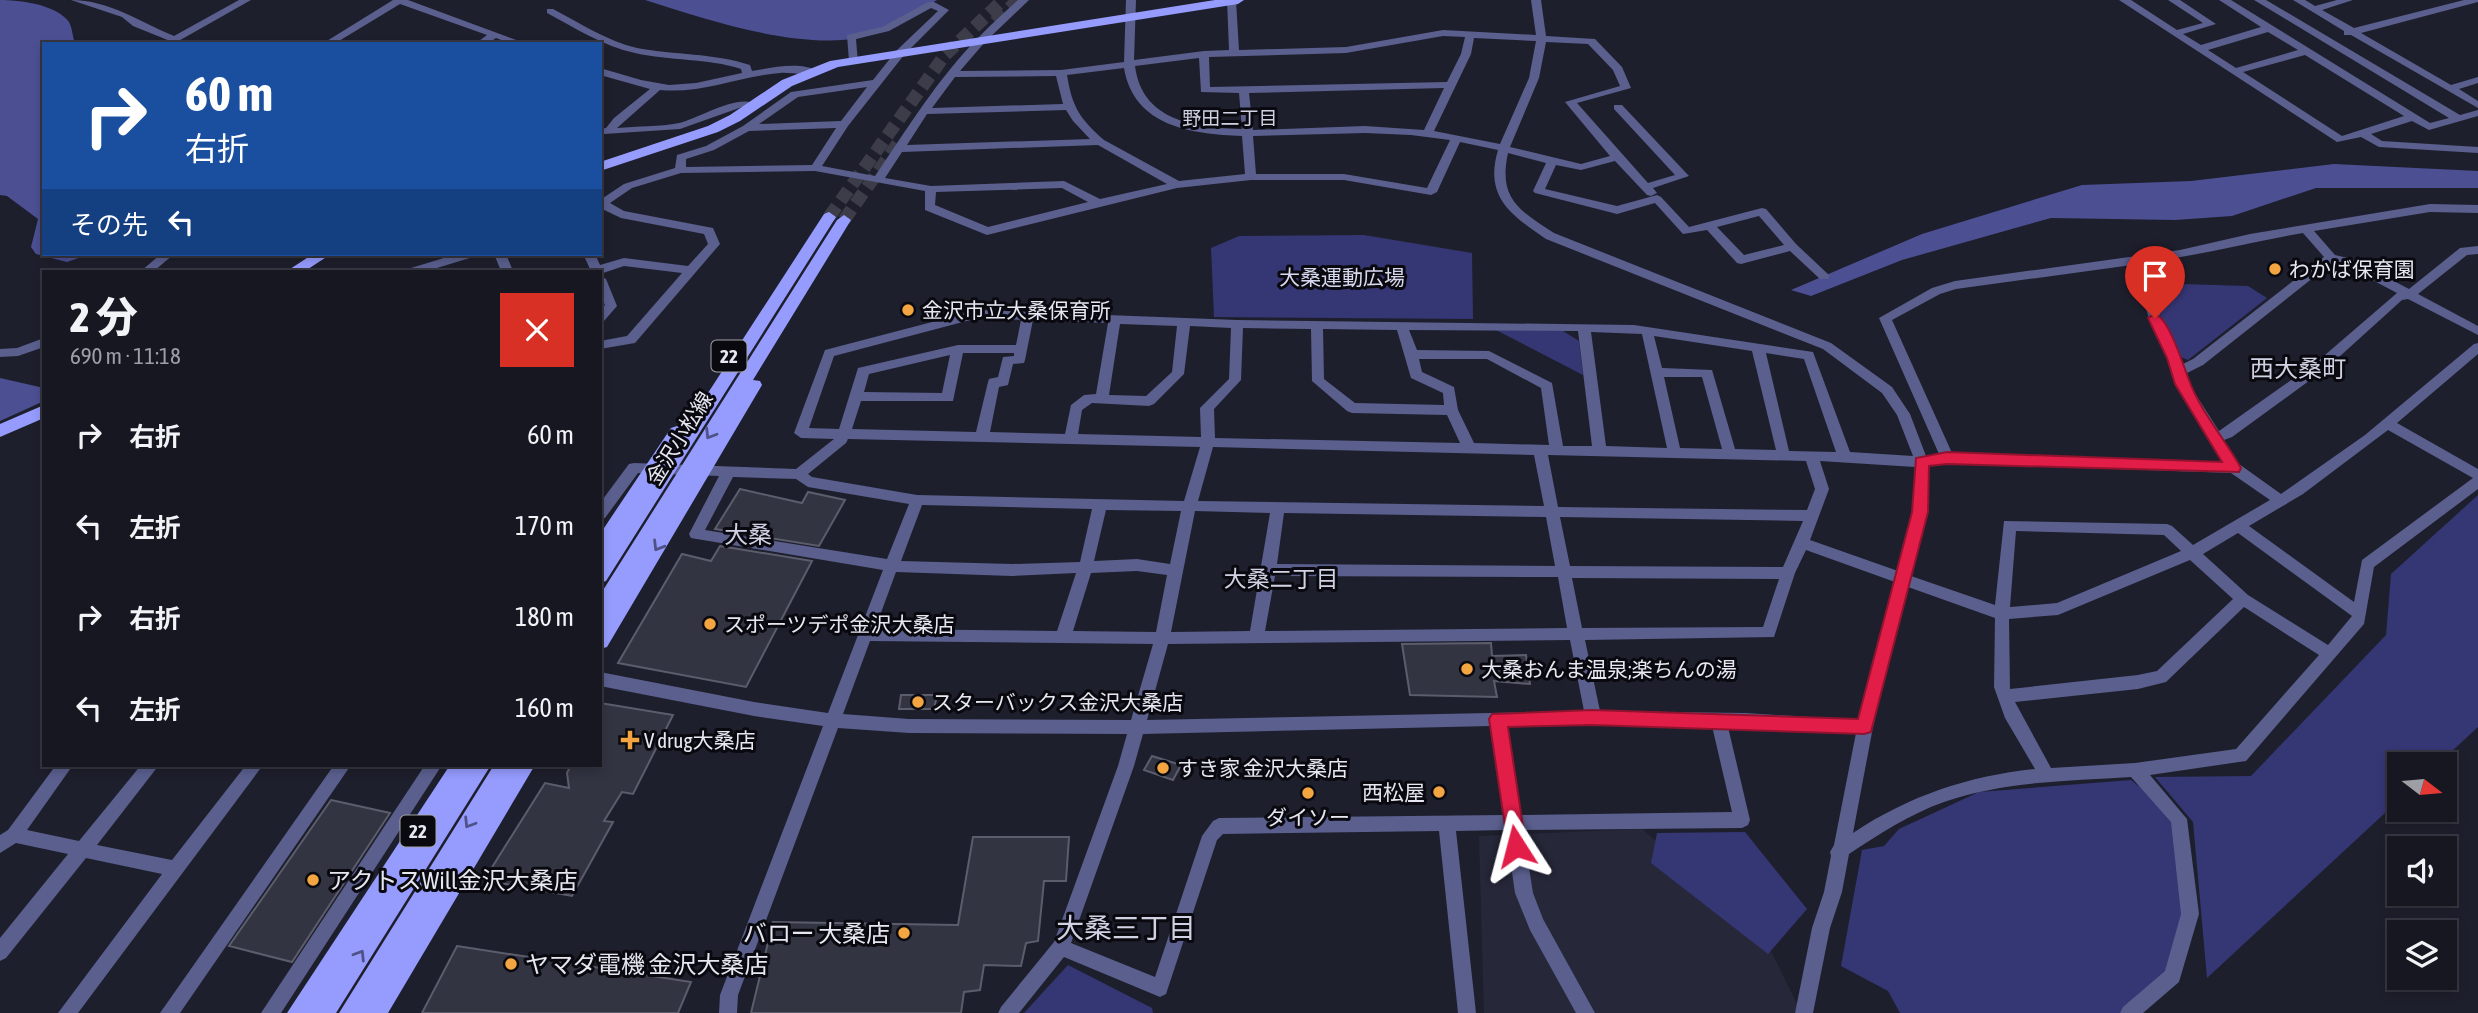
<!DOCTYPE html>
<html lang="ja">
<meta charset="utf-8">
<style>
:root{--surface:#161721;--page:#23242e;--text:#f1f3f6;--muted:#9e9fa5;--line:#35363f}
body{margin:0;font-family:"Asap Condensed","Noto Sans JP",sans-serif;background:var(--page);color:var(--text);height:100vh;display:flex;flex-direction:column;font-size:26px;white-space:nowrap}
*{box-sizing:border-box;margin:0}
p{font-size:23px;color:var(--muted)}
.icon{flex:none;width:38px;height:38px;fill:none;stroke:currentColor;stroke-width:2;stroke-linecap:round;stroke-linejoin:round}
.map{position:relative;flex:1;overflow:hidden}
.details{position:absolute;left:42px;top:270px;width:560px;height:497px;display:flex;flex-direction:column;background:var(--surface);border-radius:0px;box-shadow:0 4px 10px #0003,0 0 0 2px var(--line)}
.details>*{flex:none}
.top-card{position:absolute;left:42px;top:42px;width:560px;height:214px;border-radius:0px;box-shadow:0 4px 10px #0003,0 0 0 2px var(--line);background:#1a4fa0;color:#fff;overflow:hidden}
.needle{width:46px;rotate:106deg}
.tools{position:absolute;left:2387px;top:752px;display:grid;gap:14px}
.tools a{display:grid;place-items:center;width:70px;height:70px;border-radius:0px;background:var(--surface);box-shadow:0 4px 10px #0003,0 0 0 2px var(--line);font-size:35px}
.pin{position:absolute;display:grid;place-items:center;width:60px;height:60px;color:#fff;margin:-72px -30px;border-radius:50% 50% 50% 0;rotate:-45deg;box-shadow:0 0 7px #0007}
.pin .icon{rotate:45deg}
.me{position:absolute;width:77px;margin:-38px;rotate:351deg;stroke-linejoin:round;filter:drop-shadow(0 0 5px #0008)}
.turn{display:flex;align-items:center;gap:24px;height:147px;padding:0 28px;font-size:32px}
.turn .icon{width:91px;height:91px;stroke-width:2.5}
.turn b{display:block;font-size:49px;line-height:60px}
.then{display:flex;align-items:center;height:66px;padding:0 28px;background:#0003;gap:14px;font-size:26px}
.round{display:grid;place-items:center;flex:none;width:74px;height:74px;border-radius:0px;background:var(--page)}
.head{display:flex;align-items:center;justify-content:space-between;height:119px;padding:0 28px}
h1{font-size:42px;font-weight:800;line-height:52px}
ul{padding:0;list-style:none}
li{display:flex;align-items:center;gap:21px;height:91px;padding:0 28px}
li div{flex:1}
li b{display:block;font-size:26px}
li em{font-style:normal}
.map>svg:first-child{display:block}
.built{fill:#26283a}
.green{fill:#353674}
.forest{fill:#4c4f92}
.building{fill:#323442;stroke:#5b5d6c;stroke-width:2}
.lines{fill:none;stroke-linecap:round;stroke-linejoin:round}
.major-tunnel{stroke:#3c3d49;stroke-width:13;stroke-dasharray:13 7;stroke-linecap:butt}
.minor{fill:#5a5f8e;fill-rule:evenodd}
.major{fill:#959cfe;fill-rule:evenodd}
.oneway{stroke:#4f5286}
.route{fill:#e11d48;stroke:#92132f;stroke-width:2}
.poi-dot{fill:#f2a541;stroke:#09090f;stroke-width:2.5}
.labels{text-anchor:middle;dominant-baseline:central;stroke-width:6;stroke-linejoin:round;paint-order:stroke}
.far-neighbourhood-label{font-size:19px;fill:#d0d2e4;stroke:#09090f}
.shield{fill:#09090f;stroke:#a4a4ac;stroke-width:2}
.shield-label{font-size:19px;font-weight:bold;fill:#e6e7f0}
.poi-label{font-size:21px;fill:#e6e7f0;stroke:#09090f;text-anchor:start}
.park-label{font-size:21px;fill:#d6d9ed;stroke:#09090f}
.street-label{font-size:21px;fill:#e6e7f0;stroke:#09090f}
.neighbourhood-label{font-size:23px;fill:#d0d2e4;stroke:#09090f}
.quarter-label{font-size:24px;fill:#d0d2e4;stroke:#09090f}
.near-poi-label{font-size:24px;fill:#e6e7f0;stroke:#09090f;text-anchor:start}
.near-neighbourhood-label{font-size:28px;fill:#d0d2e4;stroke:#09090f}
</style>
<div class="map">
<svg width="2478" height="1013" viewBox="0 0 2478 1013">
<rect width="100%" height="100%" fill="#1e1f2c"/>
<path class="built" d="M1642 829 1760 929 1798 1006 1794 1013H1484L1479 836Z"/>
<g class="green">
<path d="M1364 235 1472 253 1473 319 1214 317 1211 248 1239 236Z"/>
<path d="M2149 283 2248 286 2267 298 2188 360 2181 357 2159 312Z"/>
<path d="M1496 330 1563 331 1579 341 1583 375Z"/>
<path d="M2478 495V727L2437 765H2399V800L2207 978 2193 822 2155 777 2251 776 2386 635 2391 574Z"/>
<path d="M2131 780 2179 819 2190 914 2173 976 2120 1013H1900L1888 991 1841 966 1862 850 1884 846 1899 829 1979 792Z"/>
<path d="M1745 832 1807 909 1768 954 1651 863 1657 833Z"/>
<path d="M1068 965 1152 1008 1153 1013H1024Z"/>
</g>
<g class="forest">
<path d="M0 0C19 0 56 4 69 22 72 27 73 38 75 44H44V254H90L67 262 36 254 31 247 38 219 7 196 0 195Z"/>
<path d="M645 0H937C926 7 870 36 860 38 794 49 708 20 645 0Z"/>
<path d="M2334 164 2478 171V188H2316L2232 216 2175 220 2051 218 1902 260 1811 296 1791 290 1922 234 2082 185 2191 181Z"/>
<path d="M0 378 44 388V401L0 421Z"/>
</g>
<g class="building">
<path d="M740 489 802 503 808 492 845 500 819 546 715 529Z"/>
<path d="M720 546 812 561 746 687 618 663 682 554 711 561Z"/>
<path d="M1491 643 1492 656 1526 655 1530 684 1494 681 1497 697 1410 695 1402 644Z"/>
<path d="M901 695H937L934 709H899Z"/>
<path d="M600 703 673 715 633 794 622 792 604 821 613 822 572 896 484 880 545 783 569 788 567 773 571 765H600Z"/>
<path d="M1152 756 1181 765 1173 780 1144 770Z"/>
<path d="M331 800 390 813 292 962 229 946Z"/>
<path d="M973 837H1069L1066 881H1044L1038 941 1026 943 1021 966 984 965 980 990 964 992 961 1013H751L773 922 958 925Z"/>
<path d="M457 946 691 982 678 1013H422Z"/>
</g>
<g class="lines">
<g class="major-tunnel">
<path d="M995 22 1018 0"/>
<path d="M829 217 945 55 1001 2"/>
<path d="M844 220 901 139"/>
</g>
<g class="minor">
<path d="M71 0C109 0 140 22 174 36L239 0H251L175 43 133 26 122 17Z"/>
<path d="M393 0H408L527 44H512L496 38 487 44H475L487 35 400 4 334 44H322Z"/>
<path d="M1018 0H1029L985 42 960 71 1061 70 1124 62 1126 0H1136L1134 60 1204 51 1229 50 1227 0 1236 1 1239 50 1346 47 1443 30 1536 35 1531 0H1541L1546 36 1595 39 1622 67 1631 88 1577 103 1648 183 1675 175 1614 109V105H1622L1689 176 1653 188 1657 193 1651 196 1647 195 1615 161 1581 170 1556 165 1545 189 1617 206 1657 195 1661 197 1689 227 1762 208 1766 209 1796 244 1830 276 1828 279H1820L1790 251 1741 264 1737 263 1707 230 1683 234 1655 203 1617 214 1535 193 1533 191 1546 163 1508 153C1498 199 1519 210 1554 233L1831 343 1892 387 1910 414 1926 456 1939 454 1879 318 1932 288 1955 281 2180 250 2250 234 2430 204 2478 205V213L2430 212 2314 231 2335 255 2352 259 2409 289 2460 248 2478 246V254L2467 255 2418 294 2478 326V335L2408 299 2402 300 2328 367 2232 437 2224 440 2239 464 2281 494 2365 435 2474 344 2478 343V354L2397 423 2478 469V489L2374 567 2364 624 2246 761 2150 775 2187 819 2199 914 2179 982 2143 1013H2120L2123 1007 2165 971 2181 914 2171 822 2131 777C2069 781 2004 781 1944 802 1910 814 1879 834 1849 854L1842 892 1830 928 1813 1013H1795L1812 928 1824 892 1831 856 1830 852 1834 845 1856 733 1728 727 1750 820 1748 825 1742 828 1523 830 1533 893 1543 919 1595 1013H1576L1530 930 1515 893 1506 830 1456 831 1476 1013H1458L1439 831 1223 834 1217 840 1166 994 1160 997 1064 957 1019 1013H998L1001 1007 1054 942 1118 766 1127 734 909 733 838 728 738 995 737 1013H719L720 995 823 726 754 716 600 686V672L754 702 828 713 883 570 691 538 689 534 719 476 638 473 605 518 600 519V503L629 464 634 463 796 469 834 439 801 438 794 433 825 350 978 310 1237 320 1634 325 1813 352 1850 452 1913 456 1897 415 1882 393 1823 349 1546 239C1511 215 1484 197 1498 150L1460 142 1437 192 1431 195 1344 180H1251L1177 188 987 235 925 210V191L815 171 681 173 632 188 610 203 624 211 713 228 720 244 635 343 600 349V341L627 336 682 273 624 266 600 274V271H591L583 254H595L600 265 624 258 688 266 708 244 704 234 621 218 600 208V200L624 184 675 168 677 155 706 146 743 126 791 92 873 80 896 51 938 11 931 8 889 31 856 39 858 63 849 61 847 35 882 27 928 2H934L949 10 904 55 848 126 822 166 875 176C907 129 938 78 979 37 991 24 1005 12 1018 0ZM1443 36 1465 37 1461 54 1447 82 1210 87 1209 57 1346 53ZM1474 38 1536 41 1529 78 1500 144 1434 131 1471 54ZM1546 42 1588 44 1613 70 1620 86 1565 102 1610 156 1581 164 1510 147 1539 78ZM1199 58 1201 92 1239 93 1242 129C1195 128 1142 121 1135 66ZM1124 68C1134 127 1192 134 1242 136L1245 174 1179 181 1104 140C1080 119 1072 107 1067 75ZM1056 76 1063 104 932 108 955 77ZM867 87 841 121 759 124 798 97ZM1444 88 1424 130 1365 126 1253 130 1249 93ZM1066 110 1073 121 1090 139 907 145 927 114ZM836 128 812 165 686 167V159L714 150 749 131ZM1365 133 1411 135 1450 140 1427 188 1344 174H1256L1253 136ZM1098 145 1167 184 1100 199 1064 181 931 186 885 178 902 152ZM1062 188 1088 202 988 227 935 205 936 192ZM1759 216 1784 245 1744 255 1717 227ZM2303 233 2324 257 2193 359 2183 364 2161 318 2143 263C2197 256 2249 242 2303 233ZM2333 262 2344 265 2397 293 2318 361 2219 431 2189 384 2187 373 2203 365ZM2132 265 2149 318 2174 371 2177 384 2224 463 1952 453 1892 320 1940 294 1956 289ZM978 318 1021 320 1016 345H958L858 368 839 429 809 428 834 356ZM1033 320 1108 323 1096 394 1084 395 1071 405 1065 434 990 432 999 387 1008 385 1013 364 1024 363 1025 360ZM1120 324 1177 326 1172 372 1146 396 1109 395ZM1190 326 1231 328 1229 379 1200 408 1201 437 1078 434 1082 410 1092 403 1149 406 1154 404 1184 374ZM1243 328 1311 329 1312 381 1347 411 1352 413 1447 415 1460 443 1215 438 1214 409 1241 380ZM1323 329 1397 330 1411 378 1443 393 1444 405 1355 403 1324 379ZM1409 330 1578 331 1592 446H1563L1552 383 1489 351 1417 350ZM1591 332 1642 334 1667 448 1606 446ZM1654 336 1752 351 1776 450 1735 449 1712 370 1662 368ZM963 353H1014V356L1003 357 998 377 989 379 988 382 976 432 852 429 861 401H953ZM1766 353 1804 359 1836 452 1789 451ZM950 355 942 393 864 392 869 374ZM1419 359H1487L1541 388 1549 445 1474 443 1458 410 1454 387 1422 372ZM1664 377H1702L1722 449 1680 448ZM2388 430 2473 478 2362 560 2354 602 2249 526 2303 494ZM848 439 1200 447 1184 501 917 495 812 477 808 474 846 443ZM1213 447 1534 455 1544 506 1198 501ZM1548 455 1806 461 1815 489 1807 510 1558 507ZM1820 461 1915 467 1913 512 1898 571 1810 540 1829 489ZM1947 463 2231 473 2270 500 2193 545 2172 526 2167 524 2004 521 1995 605 1911 576 1927 512 1929 466ZM733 477 796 479 808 487 909 504 887 559 705 530ZM922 505 1092 509 1080 562 1012 564 901 561ZM1106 510 1181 511 1170 564 1137 559 1094 561ZM1195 511 1270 513 1250 631 1171 632ZM1284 513 1546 517 1555 566 1277 564ZM1560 517 1803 521 1783 567 1570 566ZM2016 531 2164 535 2181 551 2057 603 2010 607ZM2238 533 2352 616 2328 645 2248 595 2203 554ZM1806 550 1895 582 1859 720 1745 713 1600 711 1585 640 1774 637 1795 573ZM2190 560 2233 599 2157 671 2138 675 2010 689 2009 619 2058 615ZM1137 571 1167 575 1156 632 1073 631 1091 573ZM896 572 1012 576 1076 573 1057 631 875 629ZM1275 576 1558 577 1567 628 1265 631ZM1572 578 1779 579 1763 627 1582 628ZM1908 587 1995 618 1994 687 2005 718 2035 769C1968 776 1909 796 1853 833L1873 727ZM2244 607 2319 655 2236 749 2135 763 2051 768 2015 702 2138 689 2166 682ZM1570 640 1584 711 1147 720 1168 644ZM870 641 1153 644 1131 720 909 719 843 714ZM1507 725 1712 726 1732 812 1521 815ZM1491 726 1504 815 1219 818 1213 821 1202 836 1155 977 1071 943 1134 766 1143 734Z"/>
<path d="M2119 0H2131L2177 30 2203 23 2168 0H2180L2216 24 2183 34 2201 45 2261 27 2219 0H2231L2430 123 2449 118 2254 0H2266L2460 115 2478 110V116L2429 130 2412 121 2371 134 2382 141 2478 147V153L2379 147 2361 137 2337 142ZM2268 32 2298 50 2236 68 2208 50ZM2305 55 2404 116 2342 136 2243 72Z"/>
<path d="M2293 0H2305L2315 6 2337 0H2353L2322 10 2354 28 2464 0H2478V2L2361 33 2451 85 2478 77V83L2459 89 2478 101V108L2351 35H2344V31Z"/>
<path d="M547 9H553C580 23 607 41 637 48 675 55 713 53 750 65L752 71C771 68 800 61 817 71 808 77 791 72 780 73 740 76 702 94 660 90L617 128C637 126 660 127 679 123 700 118 739 92 758 105L753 108 742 107 680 129 604 134 600 133V129L606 128 614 118 650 89 600 75V68L641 80 669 85 696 83 742 73 741 69C707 58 670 61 635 53 603 46 575 28 547 13Z"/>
<path d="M161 254H174L154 271H141Z"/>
<path d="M457 254H475L473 257 427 271H409L411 268Z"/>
<path d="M494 254H506L513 271H501Z"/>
<path d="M600 275 606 279 617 306 604 321 600 322V310L605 305 600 295Z"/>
<path d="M44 338V347L18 356 0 357V349L17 348Z"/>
<path d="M56 765H73L27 830 79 841 141 765H159L97 845 172 860 246 765H263L78 1013H58L162 874 86 858 6 958 0 961V938L68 854 16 843 0 853V835L8 830Z"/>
<path d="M334 765H351L180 1013H160Z"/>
<path d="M425 765H442L281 1013H261Z"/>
</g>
<g class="major">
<path d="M1215 0H1244L1238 4 838 67 792 86 740 121 718 132 600 171V162L708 126 730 115 782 80 830 61Z"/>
<path d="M829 212 836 217 606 581 600 583V560L604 555 600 556V534L671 428 677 426 684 430 824 214Z"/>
<path d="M844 215 851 220 753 380 760 381 762 385 607 647 600 649V624L604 617 600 619V595L837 220Z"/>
<path d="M313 254H331L305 271H287Z"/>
<path d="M44 405V418L0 437V424Z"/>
<path d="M450 765H491L336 1013H287Z"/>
<path d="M494 765H535L388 1013H339Z"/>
</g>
</g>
<defs><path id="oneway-chevron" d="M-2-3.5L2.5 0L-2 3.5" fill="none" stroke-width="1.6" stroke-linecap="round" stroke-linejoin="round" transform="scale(1.75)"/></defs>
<g class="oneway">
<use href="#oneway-chevron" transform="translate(710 434) rotate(122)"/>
<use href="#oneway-chevron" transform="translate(658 546) rotate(121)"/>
<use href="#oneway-chevron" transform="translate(469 823) rotate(122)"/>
<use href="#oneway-chevron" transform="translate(360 955) rotate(-58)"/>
</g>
<path class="route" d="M2155 314C2169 318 2183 365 2189 380 2200 411 2225 439 2241 468L2239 472 1947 464 1929 466 1928 512 1871 732 1864 734 1592 725 1508 727 1526 846 1523 853 1516 855 1509 853 1489 719 1492 714 1592 710 1858 719 1912 512 1916 458 1947 452 2222 462 2175 384 2167 358 2148 318Z"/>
<g class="poi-dot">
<circle cx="2275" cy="269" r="7"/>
<circle cx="908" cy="310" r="7"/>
<circle cx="710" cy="624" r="7"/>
<circle cx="1467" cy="669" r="7"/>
<circle cx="918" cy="702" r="7"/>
<path d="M626.5 729.5h7v7h7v7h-7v7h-7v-7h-7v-7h7z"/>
<circle cx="1163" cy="768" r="7"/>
<circle cx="1439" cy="792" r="7"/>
<circle cx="1308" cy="793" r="7"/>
<circle cx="313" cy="880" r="7"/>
<circle cx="904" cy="933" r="7"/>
<circle cx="511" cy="964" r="7"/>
</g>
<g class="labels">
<g class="far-neighbourhood-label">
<text x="1230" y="118">野田二丁目</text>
</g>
<g class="shield">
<rect x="711.5" y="340.5" width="35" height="31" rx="5"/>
<rect x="400.5" y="815.5" width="35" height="31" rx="5"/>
</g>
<g class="shield-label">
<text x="729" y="356">22</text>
<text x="418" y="831">22</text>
</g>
<g class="poi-label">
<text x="2289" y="269">わかば保育園</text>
<text x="922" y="310">金沢市立大桑保育所</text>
<text x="724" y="624">スポーツデポ金沢大桑店</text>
<text x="1481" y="669">大桑おんま温泉;楽ちんの湯</text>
<text x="932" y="702">スターバックス金沢大桑店</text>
<text x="644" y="740">V drug大桑店</text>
<text x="1177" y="768">すき家 金沢大桑店</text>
<text x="1425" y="792" text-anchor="end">西松屋</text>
<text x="1308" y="817" text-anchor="middle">ダイソー</text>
</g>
<g class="park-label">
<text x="1342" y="277">大桑運動広場</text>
</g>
<g class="street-label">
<text transform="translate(679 438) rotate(-58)">金沢小松線</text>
</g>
<g class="neighbourhood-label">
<text x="1281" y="579">大桑二丁目</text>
</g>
<g class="quarter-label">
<text x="2298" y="368">西大桑町</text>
<text x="748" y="534">大桑</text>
</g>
<g class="near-poi-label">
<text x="327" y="880">アクトスWill金沢大桑店</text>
<text x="890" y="933" text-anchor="end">バロー 大桑店</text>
<text x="525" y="964">ヤマダ電機 金沢大桑店</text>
</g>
<g class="near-neighbourhood-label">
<text x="1126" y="928">大桑三丁目</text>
</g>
</g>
</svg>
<div class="tools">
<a><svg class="needle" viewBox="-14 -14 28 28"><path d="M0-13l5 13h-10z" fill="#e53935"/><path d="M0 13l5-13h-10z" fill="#9e9fa5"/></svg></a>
<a><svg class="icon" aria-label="sound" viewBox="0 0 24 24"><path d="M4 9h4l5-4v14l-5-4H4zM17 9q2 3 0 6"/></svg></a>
<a><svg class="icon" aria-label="layers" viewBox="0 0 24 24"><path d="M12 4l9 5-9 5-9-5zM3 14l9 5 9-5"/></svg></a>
</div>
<div class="pin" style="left:2155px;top:318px;background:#d93025"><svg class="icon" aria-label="arrive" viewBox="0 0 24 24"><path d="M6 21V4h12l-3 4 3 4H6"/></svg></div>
<svg class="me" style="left:1516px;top:846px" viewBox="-20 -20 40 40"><path d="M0-17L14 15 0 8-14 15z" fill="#e11d48" stroke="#fff" stroke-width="4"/></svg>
<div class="top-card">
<div class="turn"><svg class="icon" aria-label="right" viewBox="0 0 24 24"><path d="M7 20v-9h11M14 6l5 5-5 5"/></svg><div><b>60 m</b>右折</div></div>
<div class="then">その先<svg class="icon" aria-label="left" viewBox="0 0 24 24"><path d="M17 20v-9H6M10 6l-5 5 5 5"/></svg></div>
</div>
<section class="details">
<div class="head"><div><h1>2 分</h1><p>690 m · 11:18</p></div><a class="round" style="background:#d93025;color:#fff"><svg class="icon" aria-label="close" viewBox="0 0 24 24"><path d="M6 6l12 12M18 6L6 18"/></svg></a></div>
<ul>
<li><svg class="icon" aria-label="right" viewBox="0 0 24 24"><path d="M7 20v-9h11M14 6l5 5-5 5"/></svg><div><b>右折</b></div><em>60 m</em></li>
<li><svg class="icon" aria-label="left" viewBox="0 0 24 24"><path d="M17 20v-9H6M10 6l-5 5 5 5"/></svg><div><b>左折</b></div><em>170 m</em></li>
<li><svg class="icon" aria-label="right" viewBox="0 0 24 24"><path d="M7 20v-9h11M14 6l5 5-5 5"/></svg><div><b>右折</b></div><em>180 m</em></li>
<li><svg class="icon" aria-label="left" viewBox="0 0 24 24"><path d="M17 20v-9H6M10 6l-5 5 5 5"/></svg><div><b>左折</b></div><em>160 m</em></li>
</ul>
</section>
</div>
